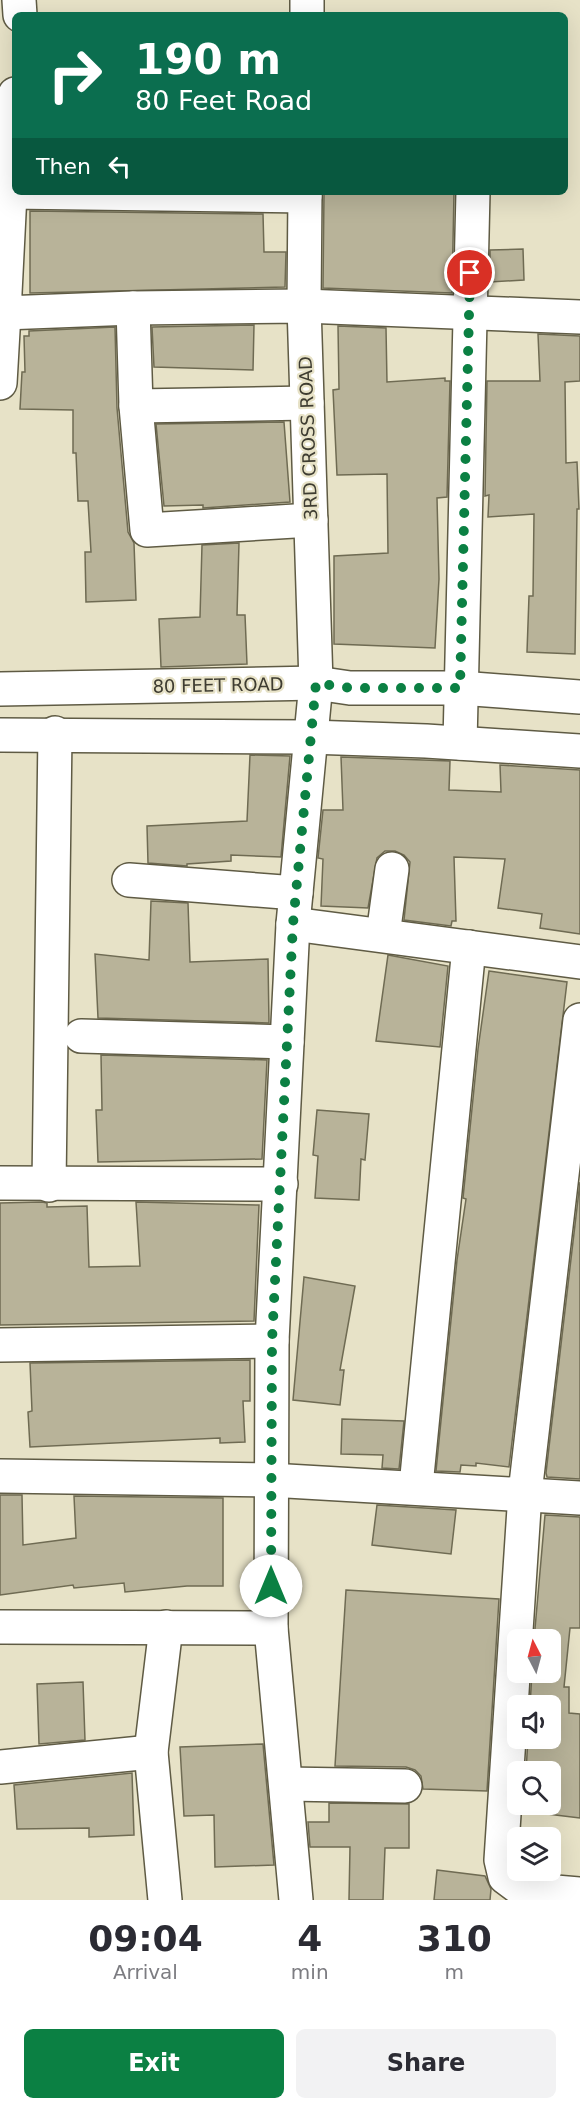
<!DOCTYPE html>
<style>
:root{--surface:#fff;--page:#f2f2f3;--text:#2b2b33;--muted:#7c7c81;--accent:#0b8043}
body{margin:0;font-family:"DejaVu Sans",sans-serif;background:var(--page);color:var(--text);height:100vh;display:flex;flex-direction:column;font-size:22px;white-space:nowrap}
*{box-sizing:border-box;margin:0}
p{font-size:20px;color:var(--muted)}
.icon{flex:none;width:33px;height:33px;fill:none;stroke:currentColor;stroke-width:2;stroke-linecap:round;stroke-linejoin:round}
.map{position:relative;height:1900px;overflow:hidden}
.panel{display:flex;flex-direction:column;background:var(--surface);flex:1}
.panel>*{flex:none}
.hud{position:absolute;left:12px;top:12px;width:556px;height:183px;border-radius:9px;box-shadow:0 6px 24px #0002;background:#0b6e4f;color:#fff;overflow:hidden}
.needle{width:39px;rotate:354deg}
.controls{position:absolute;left:507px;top:1629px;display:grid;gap:12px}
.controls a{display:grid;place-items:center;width:54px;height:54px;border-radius:9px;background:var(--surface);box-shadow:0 6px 24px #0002;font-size:30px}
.pin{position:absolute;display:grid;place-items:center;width:51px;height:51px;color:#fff;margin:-26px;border:3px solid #fff;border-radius:50%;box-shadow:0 2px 6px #0007}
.me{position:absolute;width:66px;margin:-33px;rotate:0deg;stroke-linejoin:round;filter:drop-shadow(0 0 4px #0008)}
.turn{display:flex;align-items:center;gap:21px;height:126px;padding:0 24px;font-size:27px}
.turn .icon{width:78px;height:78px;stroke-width:2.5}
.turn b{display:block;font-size:42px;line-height:51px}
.then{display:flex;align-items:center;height:57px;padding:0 24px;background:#0003;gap:12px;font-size:22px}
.eta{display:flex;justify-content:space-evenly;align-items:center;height:102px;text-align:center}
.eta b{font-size:36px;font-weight:800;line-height:42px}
.cta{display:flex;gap:12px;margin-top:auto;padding:12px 24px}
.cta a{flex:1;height:69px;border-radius:9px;background:var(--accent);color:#fff;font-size:24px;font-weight:800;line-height:69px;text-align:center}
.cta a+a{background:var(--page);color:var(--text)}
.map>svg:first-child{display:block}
.building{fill:#b8b399;stroke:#6f6b53;stroke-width:1.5}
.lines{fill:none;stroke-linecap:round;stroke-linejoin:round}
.street-casing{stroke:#5f5b44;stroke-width:36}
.secondary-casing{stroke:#5f5b44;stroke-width:36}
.street{stroke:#fff;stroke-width:33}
.secondary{stroke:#fff;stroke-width:33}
.route{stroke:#0b8043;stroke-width:10;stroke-dasharray:0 18}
.labels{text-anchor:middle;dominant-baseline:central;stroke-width:4.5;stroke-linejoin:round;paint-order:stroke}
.street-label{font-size:18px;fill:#3e3c31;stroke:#e7e2c7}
</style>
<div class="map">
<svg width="580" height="1900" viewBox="0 0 580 1900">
<rect width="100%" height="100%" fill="#e7e2c7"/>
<g class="building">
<path d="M324 192H454L452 293 323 288Z"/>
<path d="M30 211 263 214 264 252H286L285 287 30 293Z"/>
<path d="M523 249 524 280 490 282V250Z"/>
<path d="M254 325 253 370 154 367 152 327Z"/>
<path d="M338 326 386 328 387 382 445 378V381H450L447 497 437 498 439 579 435 648 334 644V556L388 553 387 474 337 475 333 390 339 389Z"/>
<path d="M115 327 117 408 128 532 134 543 136 600 86 602 85 552H91L88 501H78L76 453H73V410L20 409 22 372H25L24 336H29V331Z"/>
<path d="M538 334 580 336V381L565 382 566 463 577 462 579 509H577L575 654 527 652 529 596H533L534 514 488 517 489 495 485 496 487 381H540Z"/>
<path d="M284 422 290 502 203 508V505L164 506 156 424Z"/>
<path d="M239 543 237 615H245L247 664 161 667 159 619 200 617 202 545Z"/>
<path d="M250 755 290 756 281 857 231 855V861L187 864V866L148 863 147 826 247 821Z"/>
<path d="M341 757 450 761 449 790 501 792 500 765 580 770V934L540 928 542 914 498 908 505 859 454 857 456 921H452L451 926 404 920 410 862 404 855 395 851H385L377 858 368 908 321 906 323 859 318 858 323 810H343Z"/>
<path d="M151 901 188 903 190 962 268 959 269 1023 98 1018 95 954 149 960Z"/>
<path d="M388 955 448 966 440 1047 376 1041Z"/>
<path d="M489 971 567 982 509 1467 476 1463V1466L461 1465 460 1472 436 1471 457 1260 466 1199 463 1198 478 1049Z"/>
<path d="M101 1055 267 1060 262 1159 98 1162 96 1110H102Z"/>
<path d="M317 1110 369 1114 365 1160 361 1159 359 1200 315 1198 318 1156 313 1155Z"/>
<path d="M580 1182V1479L547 1477 546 1473Z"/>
<path d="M42 1202 47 1203V1207L87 1206 89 1267 140 1266 136 1202 259 1205 254 1321 0 1325V1203Z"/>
<path d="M304 1277 355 1286 340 1370H344L340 1405 293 1400Z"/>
<path d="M250 1360V1401H243L245 1442 220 1443V1438L30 1447 28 1412 32 1411 30 1363Z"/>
<path d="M342 1419 404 1421 399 1469 382 1468 383 1455 341 1454Z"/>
<path d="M0 1495H22L23 1545 76 1538 74 1496 223 1498V1586H187L125 1592 124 1583 74 1588 73 1585 0 1595Z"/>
<path d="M377 1505 456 1510 451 1554 372 1545Z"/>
<path d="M545 1515 580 1517V1628H570L564 1687H569V1713L580 1714V1818L523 1811V1804H550V1772H526L528 1738H550V1706H530L532 1672H550V1640H534Z"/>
<path d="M346 1590 499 1599 487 1791 423 1789 421 1776 415 1770 406 1767 335 1766Z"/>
<path d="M83 1682 85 1740 39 1744 37 1684Z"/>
<path d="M263 1744 274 1865 215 1867 214 1815 184 1816 180 1747Z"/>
<path d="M132 1773 134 1835 89 1837V1828L17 1829 14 1785Z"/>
<path d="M329 1803 409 1804V1848H385L383 1900H349L350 1847H310L308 1822H329Z"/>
<path d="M437 1870 485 1876 491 1889 490 1900H434Z"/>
</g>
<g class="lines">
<defs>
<g id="street">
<path d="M19 0 20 15"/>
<path d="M307 15V0"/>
<path d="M15 94 4 313 133 308 304 306 580 317"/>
<path d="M9 192 305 196"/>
<path d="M305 192 304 306 316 683"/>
<path d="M133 308 136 406 147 530 311 520"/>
<path d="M0 383 4 313"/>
<path d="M136 406 307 403"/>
<path d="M460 743 473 192"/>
<path d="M129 880 296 893"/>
<path d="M293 924 580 962"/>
<path d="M383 935 392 869"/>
<path d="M580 1020 525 1493 501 1860 505 1877 521 1889 580 1894"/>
<path d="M81 1036 287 1042"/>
<path d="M0 1183 281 1184"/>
<path d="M49 1185 55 733"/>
<path d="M0 1345 272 1341"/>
<path d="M0 1476 270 1480 580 1498"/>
<path d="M416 1486 469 947"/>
<path d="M0 1627 271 1628"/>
<path d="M0 1767 151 1752"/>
<path d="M286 1784 405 1786"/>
<path d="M165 1900 151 1752 166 1627"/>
</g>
<g id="secondary">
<path d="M0 689 316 683 350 688H460L580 697"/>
<path d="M0 735 310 737 426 741 580 751"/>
<path d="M296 1900 271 1628 272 1341 293 924 316 683"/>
</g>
</defs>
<use href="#street" class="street-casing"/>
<use href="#secondary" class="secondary-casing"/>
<use href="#street" class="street"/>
<use href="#secondary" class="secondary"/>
</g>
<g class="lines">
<path class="route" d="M271 1586 272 1341 293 924 316 683 350 688H460L470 273"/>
</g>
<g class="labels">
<g class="street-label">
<text transform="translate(308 438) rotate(-92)">3RD CROSS ROAD</text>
<text transform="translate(218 685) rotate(-1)">80 FEET ROAD</text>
</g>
</g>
</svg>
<div class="controls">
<a><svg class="needle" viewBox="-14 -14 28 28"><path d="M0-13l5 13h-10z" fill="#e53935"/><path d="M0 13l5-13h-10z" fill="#7c7c81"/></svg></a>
<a><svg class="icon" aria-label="sound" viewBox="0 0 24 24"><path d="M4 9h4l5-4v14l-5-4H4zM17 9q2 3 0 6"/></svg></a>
<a><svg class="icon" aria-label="search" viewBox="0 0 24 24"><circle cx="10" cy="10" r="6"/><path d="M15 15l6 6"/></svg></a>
<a><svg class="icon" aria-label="layers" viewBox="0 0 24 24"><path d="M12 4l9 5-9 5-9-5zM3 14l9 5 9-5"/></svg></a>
</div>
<div class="pin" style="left:470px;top:273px;background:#d93025"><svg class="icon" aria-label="arrive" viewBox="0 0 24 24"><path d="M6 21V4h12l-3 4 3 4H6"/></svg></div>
<svg class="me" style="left:271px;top:1586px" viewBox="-20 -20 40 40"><circle r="19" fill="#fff"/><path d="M0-13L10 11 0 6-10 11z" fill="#0b8043"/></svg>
<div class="hud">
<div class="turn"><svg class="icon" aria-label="right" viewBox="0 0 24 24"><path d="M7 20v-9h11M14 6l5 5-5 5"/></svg><div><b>190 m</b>80 Feet Road</div></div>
<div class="then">Then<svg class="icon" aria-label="left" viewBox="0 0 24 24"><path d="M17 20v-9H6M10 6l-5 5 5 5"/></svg></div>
</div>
</div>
<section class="panel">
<div class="eta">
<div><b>09:04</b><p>Arrival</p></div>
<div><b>4</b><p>min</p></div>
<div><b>310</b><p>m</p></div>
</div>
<div class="cta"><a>Exit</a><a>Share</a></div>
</section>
